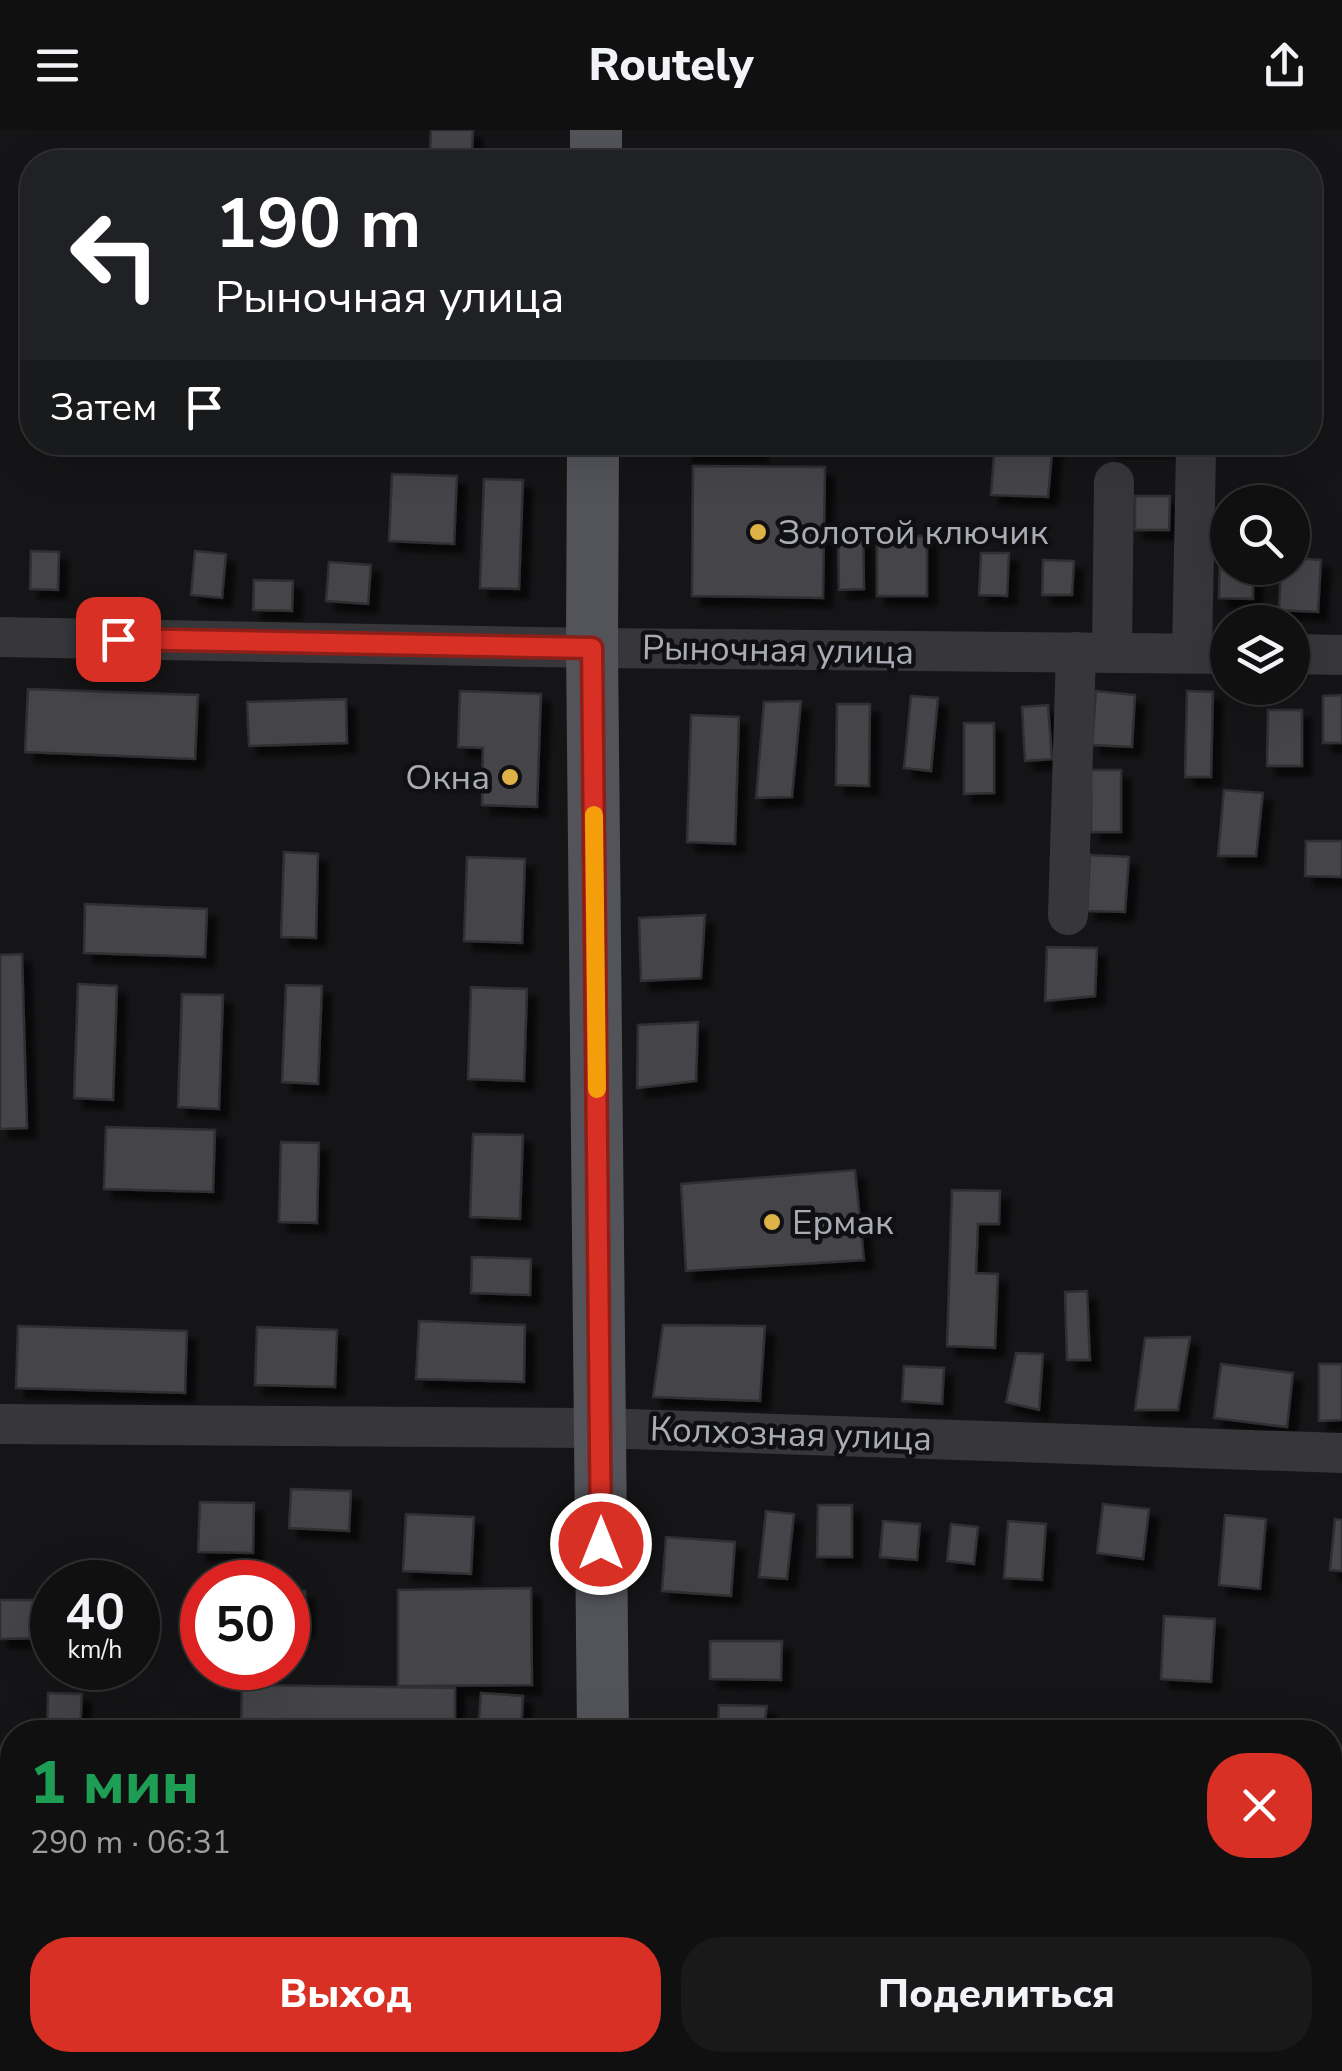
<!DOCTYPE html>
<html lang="ru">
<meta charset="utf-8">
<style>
:root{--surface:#101011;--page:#19191a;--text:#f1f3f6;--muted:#9c9d9f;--line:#303031;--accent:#d93025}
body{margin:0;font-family:"Nunito Sans",sans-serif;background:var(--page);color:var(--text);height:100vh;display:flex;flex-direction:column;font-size:38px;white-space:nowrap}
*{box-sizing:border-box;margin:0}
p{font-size:32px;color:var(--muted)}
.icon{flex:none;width:55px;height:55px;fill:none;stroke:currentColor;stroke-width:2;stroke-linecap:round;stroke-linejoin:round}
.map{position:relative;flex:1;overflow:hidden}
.sheet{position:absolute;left:0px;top:1590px;width:1342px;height:352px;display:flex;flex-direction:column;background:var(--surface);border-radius:40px 40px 0 0;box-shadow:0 10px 40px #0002,0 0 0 2px var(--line)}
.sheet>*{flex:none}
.banner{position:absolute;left:20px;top:20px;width:1302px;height:305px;border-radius:40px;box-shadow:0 10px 40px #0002,0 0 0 2px var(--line);background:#202124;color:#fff;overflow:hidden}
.buttons{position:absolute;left:1210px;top:355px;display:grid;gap:20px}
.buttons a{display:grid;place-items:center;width:100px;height:100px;border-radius:50%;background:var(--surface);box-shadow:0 10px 40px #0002,0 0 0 2px var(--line);font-size:50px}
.speed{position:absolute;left:30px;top:1430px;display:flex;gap:20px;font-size:50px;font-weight:700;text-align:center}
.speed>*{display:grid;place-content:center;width:130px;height:130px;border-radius:50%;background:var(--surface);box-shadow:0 10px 40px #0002,0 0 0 2px var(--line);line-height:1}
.speed small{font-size:25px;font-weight:400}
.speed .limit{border:15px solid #d22;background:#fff;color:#111}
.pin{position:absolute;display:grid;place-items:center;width:85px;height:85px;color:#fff;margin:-42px;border-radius:20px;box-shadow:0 5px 15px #0006}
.me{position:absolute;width:110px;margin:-55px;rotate:0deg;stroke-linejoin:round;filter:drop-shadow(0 0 8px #0008)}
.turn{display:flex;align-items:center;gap:35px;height:210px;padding:0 30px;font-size:45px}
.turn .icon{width:130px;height:130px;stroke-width:2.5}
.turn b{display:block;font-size:70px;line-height:85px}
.then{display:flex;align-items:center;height:95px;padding:0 30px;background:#0003;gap:20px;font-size:38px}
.round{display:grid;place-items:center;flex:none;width:105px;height:105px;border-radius:40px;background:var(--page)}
.headline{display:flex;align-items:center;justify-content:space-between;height:170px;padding:0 30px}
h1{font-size:60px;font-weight:800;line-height:75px;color:#1e9e55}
.cta{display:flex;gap:20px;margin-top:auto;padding:20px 30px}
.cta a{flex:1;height:115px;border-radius:40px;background:var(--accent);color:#fff;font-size:40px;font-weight:800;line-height:115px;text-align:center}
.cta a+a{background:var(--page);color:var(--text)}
header{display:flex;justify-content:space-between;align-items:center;height:130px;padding:0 30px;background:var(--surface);font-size:45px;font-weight:800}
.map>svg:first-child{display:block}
.building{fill:#444549;stroke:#302f33;stroke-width:2.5;filter:url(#shadow)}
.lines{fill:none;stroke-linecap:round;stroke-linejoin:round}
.minor{stroke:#37373b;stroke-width:40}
.major{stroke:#53545a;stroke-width:52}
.route-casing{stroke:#8d1f18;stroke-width:25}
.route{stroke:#d93025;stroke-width:18}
.slow{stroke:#f59e0b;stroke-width:18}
.poi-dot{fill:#deb246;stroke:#101012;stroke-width:4}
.labels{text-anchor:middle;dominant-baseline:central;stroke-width:9;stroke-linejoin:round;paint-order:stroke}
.poi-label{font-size:35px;fill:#a9acb5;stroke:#101012;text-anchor:start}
.street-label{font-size:35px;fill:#a9acb5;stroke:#101012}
</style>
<header><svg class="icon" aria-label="menu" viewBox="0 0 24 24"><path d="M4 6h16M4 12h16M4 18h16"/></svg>Routely<svg class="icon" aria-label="share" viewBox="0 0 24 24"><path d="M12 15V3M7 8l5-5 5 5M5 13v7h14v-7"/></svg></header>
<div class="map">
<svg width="1342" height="1941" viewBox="0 0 1342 1941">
<defs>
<filter id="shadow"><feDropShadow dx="9" dy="9" stdDeviation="2.5" flood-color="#0009"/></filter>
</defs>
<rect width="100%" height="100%" fill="#151517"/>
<g class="building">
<path d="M431 0H473L472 23 430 22Z"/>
<path d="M684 312H759V323L684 324Z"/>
<path d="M995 312H1053L1048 367 991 365Z"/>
<rect x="1106" y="312" width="73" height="6"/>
<path d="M693 336 825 337 823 468 692 466Z"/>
<path d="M392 344 457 346 454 414 389 411Z"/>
<path d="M484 349 523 350 519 459 480 458Z"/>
<path d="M1135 366H1170L1169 400H1135Z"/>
<path d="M838 396H863L864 459 839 460Z"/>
<rect x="877" y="406" width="50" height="60"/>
<path d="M31 421 59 422 58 460 30 459Z"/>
<path d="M195 421 226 424 222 468 191 465Z"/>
<path d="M981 423H1009L1007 466 979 465Z"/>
<path d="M1220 427H1228V438H1253V469L1219 468Z"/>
<path d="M1292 428 1321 430 1318 482 1279 480 1281 438H1292Z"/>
<path d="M1043 430 1074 431 1072 465H1042Z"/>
<path d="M329 432 371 435 368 474 326 471Z"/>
<path d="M254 450 293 451 292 481 253 480Z"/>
<path d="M28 559 198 565 195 629 25 622Z"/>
<path d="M460 561 541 564 537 677 482 675 483 618 458 617Z"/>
<path d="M1096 561 1135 565 1132 617 1092 615Z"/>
<path d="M1187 561 1213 562 1211 647H1185Z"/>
<path d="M1342 565V613H1323V566Z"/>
<path d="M911 566 938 568 931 641 904 638Z"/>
<path d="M346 569 347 613 249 616 247 572Z"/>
<path d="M801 571 792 667 756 668 764 572Z"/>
<path d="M837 574H870L869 656 836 655Z"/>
<path d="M1048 575 1052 629 1025 631 1022 577Z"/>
<path d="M1268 580H1302V636H1267Z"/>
<path d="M691 585 739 587 735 714 687 712Z"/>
<path d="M964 593H994V663L964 664Z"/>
<rect x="1091" y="640" width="30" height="62"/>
<path d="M1224 660 1263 663 1256 726H1218Z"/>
<path d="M1306 711H1342V747L1305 746Z"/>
<path d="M284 722 318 724 316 808 281 807Z"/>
<path d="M1090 725 1129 727 1125 782 1087 781Z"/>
<path d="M467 727 525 729 522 813 464 811Z"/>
<path d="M85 774 207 779 205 827 84 823Z"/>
<path d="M705 785 701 848 641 851 639 788Z"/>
<path d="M1047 817 1097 818 1095 866 1045 871Z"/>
<path d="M22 824 27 998 0 999V825Z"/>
<path d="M78 854 117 856 113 970 74 968Z"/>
<path d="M286 855 322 856 318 954 282 952Z"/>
<path d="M471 857 527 859 524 951 468 949Z"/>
<path d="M182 864 223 865 219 979 178 977Z"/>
<path d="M698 892 696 951 637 958 638 895Z"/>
<path d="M106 997 215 1000 213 1062 104 1059Z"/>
<path d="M473 1004 523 1005 520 1089 470 1087Z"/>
<path d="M281 1012 319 1013 317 1093 279 1092Z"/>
<path d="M855 1040 864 1130 686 1141 681 1054Z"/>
<path d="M952 1060 1000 1061 999 1094H978L976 1143 998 1144 995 1218 947 1216Z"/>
<path d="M472 1127 531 1129 530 1165 471 1163Z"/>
<path d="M1087 1161 1090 1230H1067L1065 1162Z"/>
<path d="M419 1191 525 1195 524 1252 416 1249Z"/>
<path d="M663 1195 765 1196 760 1271 653 1267Z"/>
<path d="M18 1196 187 1201 185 1263 16 1258Z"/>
<path d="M257 1197 337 1200 335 1257 255 1255Z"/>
<path d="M1190 1207 1178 1280H1135L1145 1208Z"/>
<path d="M1016 1223 1043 1224 1039 1280 1006 1272Z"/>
<path d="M1221 1234 1293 1243 1287 1297 1214 1288Z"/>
<path d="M1319 1234H1342V1290L1319 1291Z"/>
<path d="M904 1236 944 1238 942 1274 902 1271Z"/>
<path d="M291 1359 351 1361 349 1401 289 1398Z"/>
<path d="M200 1372 254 1373 253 1423 198 1422Z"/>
<path d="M1103 1374 1149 1379 1143 1429 1097 1423Z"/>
<path d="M818 1375H852V1427H817Z"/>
<path d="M766 1381 794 1384 787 1449 759 1447Z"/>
<path d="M406 1384 474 1387 471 1444 403 1441Z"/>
<path d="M1225 1385 1266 1389 1260 1459 1219 1455Z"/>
<path d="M1335 1389 1342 1390V1441L1330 1440Z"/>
<path d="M883 1391 920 1394 917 1430 880 1427Z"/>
<path d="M1008 1391 1046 1394 1042 1450 1004 1448Z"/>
<path d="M951 1394 978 1397 974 1434 947 1431Z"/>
<path d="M666 1407 735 1412 731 1466 662 1461Z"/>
<path d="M531 1458 532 1555 398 1556V1460Z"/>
<path d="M305 1461 306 1498H288V1462Z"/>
<path d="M0 1470H52V1508L0 1509Z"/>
<path d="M1164 1486 1215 1489 1211 1552 1161 1549Z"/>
<path d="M710 1511H782L781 1550 710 1549Z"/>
<path d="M242 1555 455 1558V1602H241Z"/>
<path d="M48 1563 82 1564 80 1602H47Z"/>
<path d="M481 1563 523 1566 521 1602H478Z"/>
<path d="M719 1575 767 1576 763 1602H718Z"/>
<path d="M0 1617H12V1653L0 1654Z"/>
<path d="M12 1704V1764L0 1765V1705Z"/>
<path d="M0 1865H12V1930H53H0Z"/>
<path d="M652 1930H742L741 1941H652Z"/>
</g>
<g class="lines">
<g class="minor">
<path d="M0 507 592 518 1228 524"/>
<path d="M1112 523 1114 352"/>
<path d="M1192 523 1196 318"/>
<path d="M1292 524 1342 525"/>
<path d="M1068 785 1076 522"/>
<path d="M0 1294 600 1298 1342 1323"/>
<path d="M0 1670 12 1669"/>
</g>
<g class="major">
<path d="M596 32V0"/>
<path d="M593 312 592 518 603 1602"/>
<path d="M605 1930V1941"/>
</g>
</g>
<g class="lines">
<defs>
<path id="route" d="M118 509 592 518 601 1414"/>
</defs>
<use href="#route" class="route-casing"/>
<use href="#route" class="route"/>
<path class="slow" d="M594 685 597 959"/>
</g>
<g class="poi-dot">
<circle cx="758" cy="402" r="10"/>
<circle cx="510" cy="647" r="10"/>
<circle cx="772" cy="1092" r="10"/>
</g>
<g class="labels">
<g class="poi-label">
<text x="778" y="402">Золотой ключик</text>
<text x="490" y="647" text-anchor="end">Окна</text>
<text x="792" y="1092">Ермак</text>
</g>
<g class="street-label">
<text transform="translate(778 520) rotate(1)">Рыночная улица</text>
<text transform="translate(791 1304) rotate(2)">Колхозная улица</text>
</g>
</g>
</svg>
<div class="buttons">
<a><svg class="icon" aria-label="search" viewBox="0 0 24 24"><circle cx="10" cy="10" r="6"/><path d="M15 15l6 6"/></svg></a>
<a><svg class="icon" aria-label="layers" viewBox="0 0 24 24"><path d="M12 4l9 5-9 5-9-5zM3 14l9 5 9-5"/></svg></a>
</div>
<div class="speed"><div>40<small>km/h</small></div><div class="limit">50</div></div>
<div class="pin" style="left:118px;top:509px;background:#d93025"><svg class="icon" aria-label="arrive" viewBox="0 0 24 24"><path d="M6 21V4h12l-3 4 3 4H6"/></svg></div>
<svg class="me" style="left:601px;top:1414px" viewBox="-20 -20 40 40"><circle r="17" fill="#d93025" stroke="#fff" stroke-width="3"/><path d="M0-11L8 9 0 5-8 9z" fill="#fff"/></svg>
<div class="banner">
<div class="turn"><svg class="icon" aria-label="left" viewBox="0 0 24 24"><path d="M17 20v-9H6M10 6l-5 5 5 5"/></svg><div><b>190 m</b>Рыночная улица</div></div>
<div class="then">Затем<svg class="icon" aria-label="arrive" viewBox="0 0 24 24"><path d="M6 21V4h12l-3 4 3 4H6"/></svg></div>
</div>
<section class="sheet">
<div class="headline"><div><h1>1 мин</h1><p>290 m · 06:31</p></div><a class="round" style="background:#d93025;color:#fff"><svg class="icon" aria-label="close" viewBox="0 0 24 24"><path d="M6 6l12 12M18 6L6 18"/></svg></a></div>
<div class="cta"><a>Выход</a><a>Поделиться</a></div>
</section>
</div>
